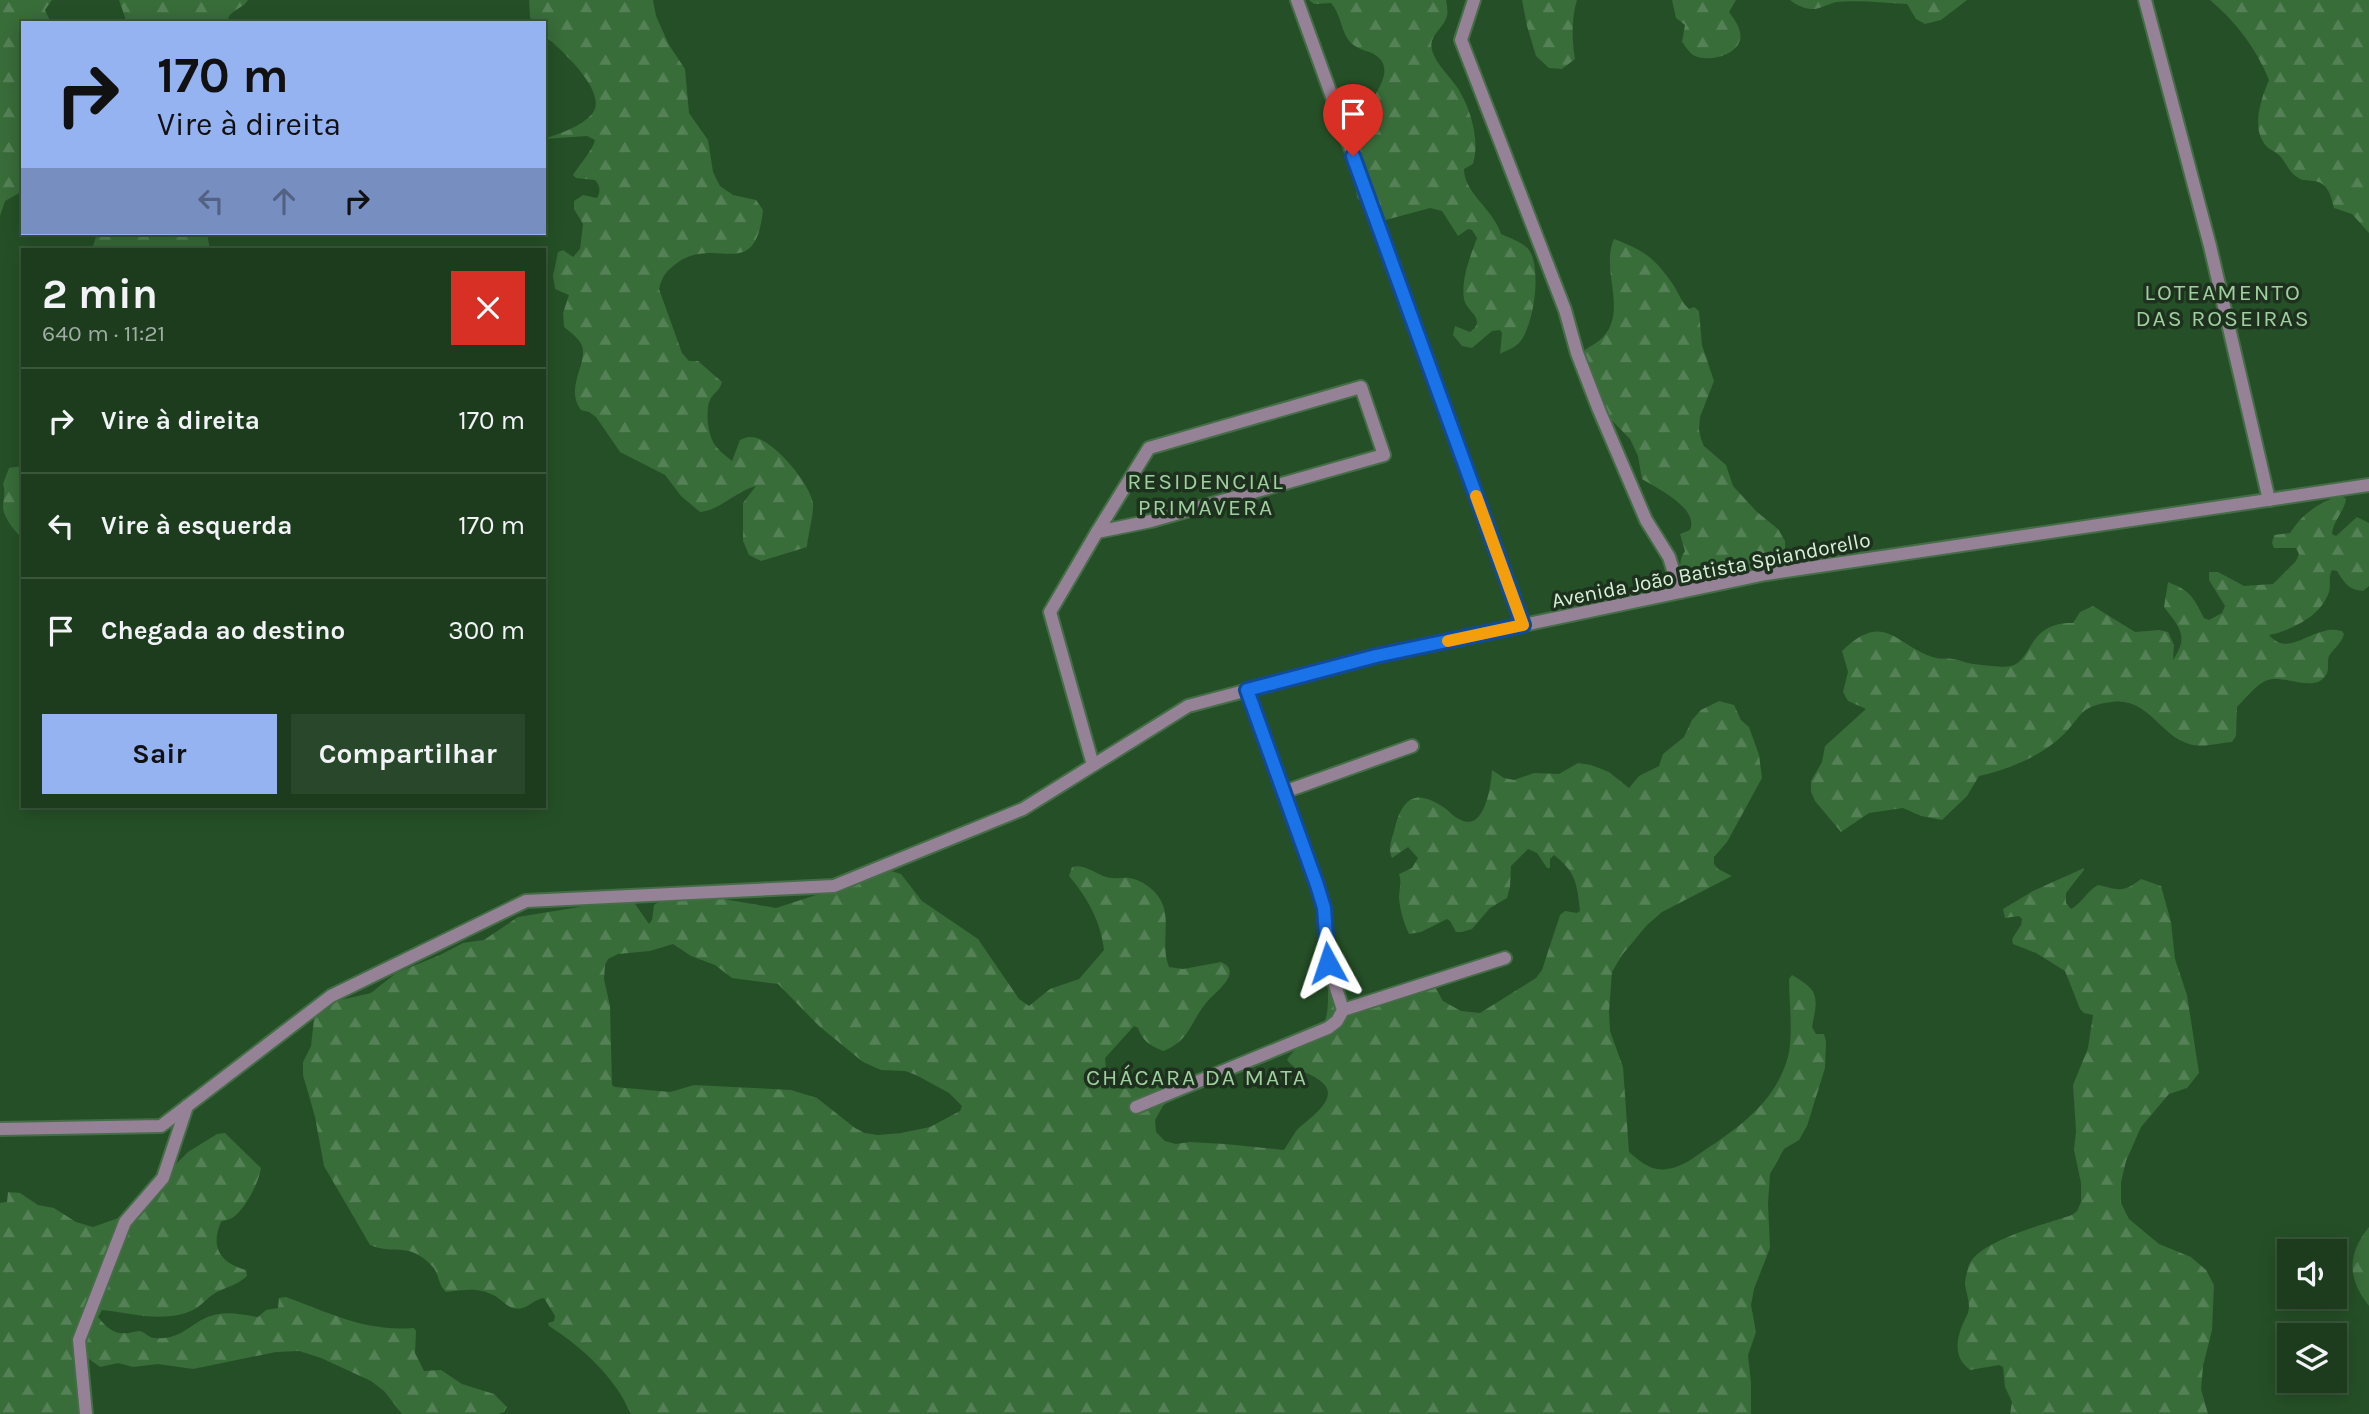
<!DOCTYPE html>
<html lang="pt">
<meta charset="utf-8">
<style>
:root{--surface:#1c3c1d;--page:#29472a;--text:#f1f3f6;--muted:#a0ada4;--line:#3a563b;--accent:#95b2f1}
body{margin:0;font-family:Karla,sans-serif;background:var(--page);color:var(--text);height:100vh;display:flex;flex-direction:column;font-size:26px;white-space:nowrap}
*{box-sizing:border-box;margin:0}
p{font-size:23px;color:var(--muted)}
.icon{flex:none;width:38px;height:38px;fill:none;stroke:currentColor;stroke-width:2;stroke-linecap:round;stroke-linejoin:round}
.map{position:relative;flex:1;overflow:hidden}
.sheet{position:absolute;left:21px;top:248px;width:525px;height:560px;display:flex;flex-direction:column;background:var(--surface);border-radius:0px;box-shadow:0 4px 18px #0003,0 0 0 2px var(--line)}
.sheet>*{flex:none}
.banner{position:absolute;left:21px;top:21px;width:525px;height:214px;border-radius:0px;box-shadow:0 4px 18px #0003,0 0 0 2px var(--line);background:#95b2f1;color:#111;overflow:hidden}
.controls{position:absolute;left:2277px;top:1239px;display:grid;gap:14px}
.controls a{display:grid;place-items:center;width:70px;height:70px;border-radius:0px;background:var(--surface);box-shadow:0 4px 18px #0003,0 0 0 2px var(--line);font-size:35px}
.pin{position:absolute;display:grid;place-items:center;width:60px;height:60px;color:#fff;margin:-72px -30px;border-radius:50% 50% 50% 0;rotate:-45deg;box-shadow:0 0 7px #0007}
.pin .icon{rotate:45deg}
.me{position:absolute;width:77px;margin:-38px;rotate:355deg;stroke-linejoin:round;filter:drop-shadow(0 0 5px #0008)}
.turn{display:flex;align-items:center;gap:24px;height:147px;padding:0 21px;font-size:32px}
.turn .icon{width:91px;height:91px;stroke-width:2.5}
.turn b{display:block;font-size:49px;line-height:60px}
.lanes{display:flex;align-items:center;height:66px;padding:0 21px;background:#0003;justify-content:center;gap:35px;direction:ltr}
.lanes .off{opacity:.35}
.round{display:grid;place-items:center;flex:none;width:74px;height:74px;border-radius:0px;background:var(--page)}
.head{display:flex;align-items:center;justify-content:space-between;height:119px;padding:0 21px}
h1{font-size:42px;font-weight:700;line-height:52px}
.primary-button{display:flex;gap:14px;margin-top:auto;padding:14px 21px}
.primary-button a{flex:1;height:80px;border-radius:0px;background:var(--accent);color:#111;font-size:28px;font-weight:700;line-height:80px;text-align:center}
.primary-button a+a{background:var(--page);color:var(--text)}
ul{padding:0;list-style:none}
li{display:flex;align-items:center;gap:21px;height:105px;padding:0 21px;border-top:2px solid var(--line)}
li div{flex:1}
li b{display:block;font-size:26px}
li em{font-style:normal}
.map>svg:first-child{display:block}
.forest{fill:url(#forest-firs);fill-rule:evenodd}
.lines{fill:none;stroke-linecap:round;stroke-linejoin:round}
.minor-casing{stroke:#456d47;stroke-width:16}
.minor{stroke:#968297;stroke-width:12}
.route-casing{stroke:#114b97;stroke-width:18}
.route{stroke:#1a73e8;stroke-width:12}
.slow{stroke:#f59e0b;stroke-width:12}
.labels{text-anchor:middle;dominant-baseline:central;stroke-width:7;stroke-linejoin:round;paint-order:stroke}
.street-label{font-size:21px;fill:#d9f1d8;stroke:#1e311e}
.neighbourhood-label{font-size:23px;letter-spacing:2px;fill:#a0cf9f;stroke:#1e311e}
</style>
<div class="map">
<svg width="2369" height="1414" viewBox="0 0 2369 1414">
<defs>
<pattern id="forest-firs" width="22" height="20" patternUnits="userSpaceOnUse" patternTransform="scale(1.75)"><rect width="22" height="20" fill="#386c39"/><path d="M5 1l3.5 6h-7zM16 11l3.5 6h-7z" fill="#548155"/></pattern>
</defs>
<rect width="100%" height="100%" fill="#255027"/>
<g class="forest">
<path d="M0 0H52L45 10 51 23H23V191L5 201 0 216Z"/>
<path d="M119 0H248C242 10 229 9 227 23H127Z"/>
<path d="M529 0H653L656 16 669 45 685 69 689 113 708 140 713 172 720 186 733 195 756 200 763 210C755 285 717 234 677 263 666 271 662 277 659 289L682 353 689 361H698L722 382C720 391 713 393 710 400 705 411 708 436 715 445 719 451 726 456 732 461L740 440C743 439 746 437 750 437 772 436 810 484 813 503 814 515 808 533 807 547L761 561 749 555 743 541V503L756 486C736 491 721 510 700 512L681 496 665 475 620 452 596 417 589 412 581 410C563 386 592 360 580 342 576 336 569 331 564 327L563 313 569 295 555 289 553 276 558 252 563 250 573 257 580 249 583 224 574 209V201L583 195 597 198C601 191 600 186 595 180L576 178 573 175C579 165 593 150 595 140L587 136 544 139C560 133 581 127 592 114 610 92 558 47 544 35V23H533L530 17Z"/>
<path d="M1309 0H1446C1447 5 1448 12 1447 16 1444 28 1428 36 1432 50 1436 65 1451 77 1459 90 1471 110 1480 141 1473 164L1464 169C1464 193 1494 210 1501 234 1510 238 1524 243 1529 250 1542 268 1534 327 1519 343 1514 348 1505 351 1500 354L1502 333 1500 330 1492 331 1472 348 1462 346 1453 335 1455 326 1470 332C1488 319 1466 312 1464 299 1461 279 1470 257 1477 238L1472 230 1468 229 1458 236 1442 211 1430 208 1382 221 1357 198C1356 186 1353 170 1355 158 1359 142 1370 131 1362 114 1371 100 1396 72 1378 57 1371 50 1360 52 1350 42 1341 32 1341 14 1331 3L1314 4Z"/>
<path d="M1522 0H1577C1571 19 1572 40 1575 59L1562 69 1549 68 1536 56 1527 26Z"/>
<path d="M1672 0H1736L1729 12C1733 18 1739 25 1740 32 1745 54 1709 64 1693 55 1689 52 1685 46 1682 42L1685 25 1676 18Z"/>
<path d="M1790 0H1967L1941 20 1925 24 1916 19 1907 4C1884 3 1859 0 1836 2 1828 4 1819 10 1810 9 1803 8 1796 5 1790 0Z"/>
<path d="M2210 0H2369V233L2352 214 2334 208C2331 196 2328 182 2313 181 2307 180 2302 181 2297 177 2290 173 2286 163 2280 156 2277 153 2271 150 2267 147 2250 129 2261 99 2269 80 2256 48 2236 22 2210 0Z"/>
<path d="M97 233H207L210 250H92Z"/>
<path d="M1614 239C1644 250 1656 259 1674 286 1679 294 1682 303 1689 309L1694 307 1699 311 1702 345 1714 381 1700 417 1699 430 1701 439 1704 446 1726 465 1733 486 1757 512 1778 529 1785 541V549L1777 568 1730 587 1678 583C1681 571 1678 560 1685 551L1680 534 1690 530C1699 508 1658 489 1642 479L1638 456 1630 439 1599 407 1583 367 1585 350C1590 346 1599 342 1603 337 1628 310 1600 269 1614 239Z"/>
<path d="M23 466V539C15 532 4 518 3 508 3 498 6 494 3 484L9 468Z"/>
<path d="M2341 495 2346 499C2344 512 2333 521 2332 534L2336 536 2357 517 2369 523V586L2363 591C2349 590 2344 583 2337 571L2332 570C2328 578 2331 584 2329 592 2321 616 2292 630 2269 635 2286 655 2304 635 2325 631 2330 629 2336 630 2342 631L2344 634C2342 643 2334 648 2329 656 2327 661 2329 668 2327 673 2316 696 2283 672 2265 681 2255 686 2245 699 2237 707L2236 736 2232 742C2219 743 2203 748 2189 744 2159 735 2148 697 2112 702 2078 706 2083 716 2061 737 2039 757 2007 770 1979 776L1967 796 1942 820 1921 816 1903 808 1869 813 1841 832 1815 801 1811 792V781L1822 762 1825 746 1866 709 1848 701 1843 692 1848 672 1842 651C1885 609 1895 646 1936 658 1941 659 1947 658 1953 659 1960 660 1966 663 1973 664 1984 665 2001 668 2011 666 2033 661 2027 622 2073 623L2080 612 2093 606 2135 632 2159 630 2168 632 2174 645 2173 660C2189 636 2180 628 2164 607L2168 582C2191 591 2193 597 2204 618L2209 620 2222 613 2225 606 2209 580V572H2218L2244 586 2273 584 2296 561 2299 554 2296 548H2274L2272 543 2274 535 2290 533C2302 514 2319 502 2341 495Z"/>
<path d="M1719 701 1734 705 1741 720 1749 727 1759 755 1762 778 1727 842 1714 857V864L1718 869 1732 876 1662 912 1647 925 1622 955 1612 972 1609 1012 1610 1031 1623 1067 1629 1152C1639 1161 1652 1172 1667 1169 1685 1167 1699 1153 1714 1144 1746 1122 1775 1099 1787 1060 1794 1039 1789 1003 1789 979L1792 975C1820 991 1818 997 1812 1027L1816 1034H1824L1826 1041 1825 1068 1807 1126 1799 1140 1784 1149 1770 1174 1768 1203 1770 1248 1754 1289 1751 1305 1756 1332 1748 1355 1751 1383V1414H631C615 1377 583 1348 549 1326L548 1323 554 1321 555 1316 544 1298C533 1299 526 1312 513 1308 507 1307 501 1299 495 1296 478 1287 464 1290 446 1292 438 1285 439 1274 433 1267 408 1240 396 1256 370 1245L324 1166 315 1117 303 1075V1062L311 1046 314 1019 323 1004 371 993 396 973 440 955 463 943 484 940 518 917 579 907 612 895 633 901 649 924 652 920 654 905 665 898H718L776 908 844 886 884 869 901 874 922 901 978 939 1019 999 1029 1006 1050 989 1079 979 1104 950C1101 922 1087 897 1069 876L1072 867C1087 863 1097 877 1112 878 1118 879 1123 877 1129 878 1144 880 1160 893 1164 908 1169 928 1161 947 1169 967L1183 969 1221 962C1245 972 1213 994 1206 1003 1191 1021 1189 1042 1163 1051 1149 1045 1143 1041 1138 1028L1134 1026 1105 1058 1106 1069 1122 1089 1130 1088 1147 1077 1163 1087 1178 1088V1092L1163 1106 1155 1120 1156 1132 1165 1141 1176 1144 1190 1142 1225 1144 1284 1150C1288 1144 1292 1137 1296 1131 1307 1119 1345 1097 1319 1080 1306 1070 1299 1074 1287 1060 1292 1051 1300 1046 1309 1041 1330 1026 1328 1008 1328 985L1340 1001 1364 1007 1418 994 1431 980 1443 1001 1461 1011 1480 1013 1536 978 1542 970 1560 915 1565 911 1577 913 1580 911C1577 884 1576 872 1554 855L1550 859V868H1547L1537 853 1528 849 1511 866 1510 887 1507 898 1490 908 1472 929 1462 932H1456L1450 921 1447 919 1421 932 1409 934C1404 923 1400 911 1399 898 1399 889 1402 883 1399 874L1412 868 1418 858 1408 847 1392 858C1387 848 1393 837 1395 827 1404 794 1419 790 1446 809 1450 812 1454 817 1459 819 1485 834 1491 785 1492 770L1504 778 1514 780 1534 773 1559 774 1578 763 1591 765 1609 772 1629 788 1639 776 1659 766 1663 754 1684 737 1692 720 1701 710ZM673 944 691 956 715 965 732 978 778 984 819 1026 863 1062 881 1070 905 1071 916 1075 949 1093 962 1106 960 1111 930 1127 901 1133 878 1135 865 1133 855 1128 817 1098 791 1090 694 1085 670 1092 615 1087 612 1085 610 1006 604 979 605 965 608 959 618 954 650 951Z"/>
<path d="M2084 868V870L2066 893V903L2071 909C2081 904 2087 891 2098 885 2119 890 2123 893 2141 879L2161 886 2171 922 2175 959 2187 995 2199 1073 2187 1088 2169 1094 2141 1127 2126 1161 2121 1182V1203L2129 1219 2159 1244 2191 1257 2206 1270 2214 1285 2212 1330 2203 1366 2201 1389 2208 1414H2010L2012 1402 2005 1387 2003 1367 1999 1365 1970 1370C1950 1355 1958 1333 1967 1315 1972 1305 1966 1294 1965 1284 1965 1278 1967 1273 1968 1268 1974 1241 2047 1224 2072 1215L2077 1211 2081 1202V1183L2074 1150 2076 1131 2073 1085 2088 1048 2093 1015 2084 1013 2080 1009 2065 971 2036 953 2013 944 2012 939 2021 925 2022 919 2019 916 2005 918 2003 909 2033 891Z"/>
<path d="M225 1133 261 1168C259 1182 245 1210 232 1218 231 1219 222 1221 221 1222 210 1247 220 1263 246 1270L247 1276C237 1285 229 1286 217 1292 209 1296 203 1304 195 1309 166 1324 132 1313 102 1310L98 1317C107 1328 114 1335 129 1333 133 1332 136 1331 140 1331 145 1332 149 1338 154 1338 183 1341 192 1320 214 1315 228 1311 244 1315 258 1317L266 1310 278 1308 279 1298 286 1297C329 1313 367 1332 414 1328L416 1331 415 1353 424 1371 441 1370 462 1384 494 1394 507 1407 504 1412 498 1414H402L384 1391 371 1381 321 1358 299 1351 276 1352 193 1369 158 1364 133 1367 118 1363 100 1367 89 1359 86 1362 89 1414H0V1203L7 1202 8 1192 20 1193 38 1205 54 1208 76 1222 93 1227 124 1216 188 1152 217 1134Z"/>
<path d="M2369 1227V1306C2347 1278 2347 1254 2369 1227Z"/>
</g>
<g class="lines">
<defs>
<g id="minor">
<path d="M1297 0 1523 625"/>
<path d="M1474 0 1461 40 1565 310 1577 353 1599 410 1646 520 1669 557 1680 592"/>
<path d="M2145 0 2210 246 2269 500"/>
<path d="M1361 387 1384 455 1151 521 1097 532 1149 448Z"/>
<path d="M1093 765 1050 612 1097 532"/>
<path d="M1284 792 1412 746"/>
<path d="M1343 1010 1505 958"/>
<path d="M1136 1107 1328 1028 1337 1021 1343 1010 1328 963 1324 908 1317 885 1247 690"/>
<path d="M0 1129 161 1126 331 996 526 901 834 886 1023 809 1188 706 1376 656 1766 574 2369 485"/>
<path d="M86 1414 79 1340 125 1222 163 1178 187 1106"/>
</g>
</defs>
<use href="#minor" class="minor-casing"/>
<use href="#minor" class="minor"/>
</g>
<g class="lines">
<defs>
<path id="route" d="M1328 963 1324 908 1317 885 1247 690 1376 656 1523 625 1353 156"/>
</defs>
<use href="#route" class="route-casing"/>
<use href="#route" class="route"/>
<path class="slow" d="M1448 641 1523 625 1476 496"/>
</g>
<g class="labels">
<g class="street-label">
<text transform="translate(1711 570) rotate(-11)">Avenida João Batista Spiandorello</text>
</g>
<g class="neighbourhood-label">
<text x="2223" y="292">LOTEAMENTO<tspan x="2223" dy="26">DAS ROSEIRAS</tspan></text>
<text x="1206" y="481">RESIDENCIAL<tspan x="1206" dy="26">PRIMAVERA</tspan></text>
<text x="1197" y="1077">CHÁCARA DA MATA</text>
</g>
</g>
</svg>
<div class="controls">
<a><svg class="icon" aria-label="sound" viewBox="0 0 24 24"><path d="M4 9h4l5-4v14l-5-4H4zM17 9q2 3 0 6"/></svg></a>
<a><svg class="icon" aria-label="layers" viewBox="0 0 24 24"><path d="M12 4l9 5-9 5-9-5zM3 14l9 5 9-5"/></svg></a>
</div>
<div class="pin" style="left:1353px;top:156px;background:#d93025"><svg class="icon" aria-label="arrive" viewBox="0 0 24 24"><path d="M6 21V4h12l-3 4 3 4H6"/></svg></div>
<svg class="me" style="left:1328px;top:963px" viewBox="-20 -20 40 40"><path d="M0-17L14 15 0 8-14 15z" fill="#1a73e8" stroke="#fff" stroke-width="4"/></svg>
<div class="banner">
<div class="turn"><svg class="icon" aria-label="right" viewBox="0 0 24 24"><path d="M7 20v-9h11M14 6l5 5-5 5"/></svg><div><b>170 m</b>Vire à direita</div></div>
<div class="lanes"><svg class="icon off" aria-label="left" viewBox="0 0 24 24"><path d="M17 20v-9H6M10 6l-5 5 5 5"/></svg><svg class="icon off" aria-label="ahead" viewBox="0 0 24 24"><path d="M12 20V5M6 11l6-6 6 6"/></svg><svg class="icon" aria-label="right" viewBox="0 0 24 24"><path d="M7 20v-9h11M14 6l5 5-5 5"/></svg></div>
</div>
<section class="sheet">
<div class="head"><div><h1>2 min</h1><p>640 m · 11:21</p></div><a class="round" style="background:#d93025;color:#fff"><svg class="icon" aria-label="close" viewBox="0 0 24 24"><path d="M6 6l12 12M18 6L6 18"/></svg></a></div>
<ul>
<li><svg class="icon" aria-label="right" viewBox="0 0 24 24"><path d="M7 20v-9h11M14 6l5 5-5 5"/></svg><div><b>Vire à direita</b></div><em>170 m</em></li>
<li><svg class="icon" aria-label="left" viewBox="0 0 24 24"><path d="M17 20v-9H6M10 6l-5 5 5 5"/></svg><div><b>Vire à esquerda</b></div><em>170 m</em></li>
<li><svg class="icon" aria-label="arrive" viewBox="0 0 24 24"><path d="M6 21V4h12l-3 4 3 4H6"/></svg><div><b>Chegada ao destino</b></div><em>300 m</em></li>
</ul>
<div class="primary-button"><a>Sair</a><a>Compartilhar</a></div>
</section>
</div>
